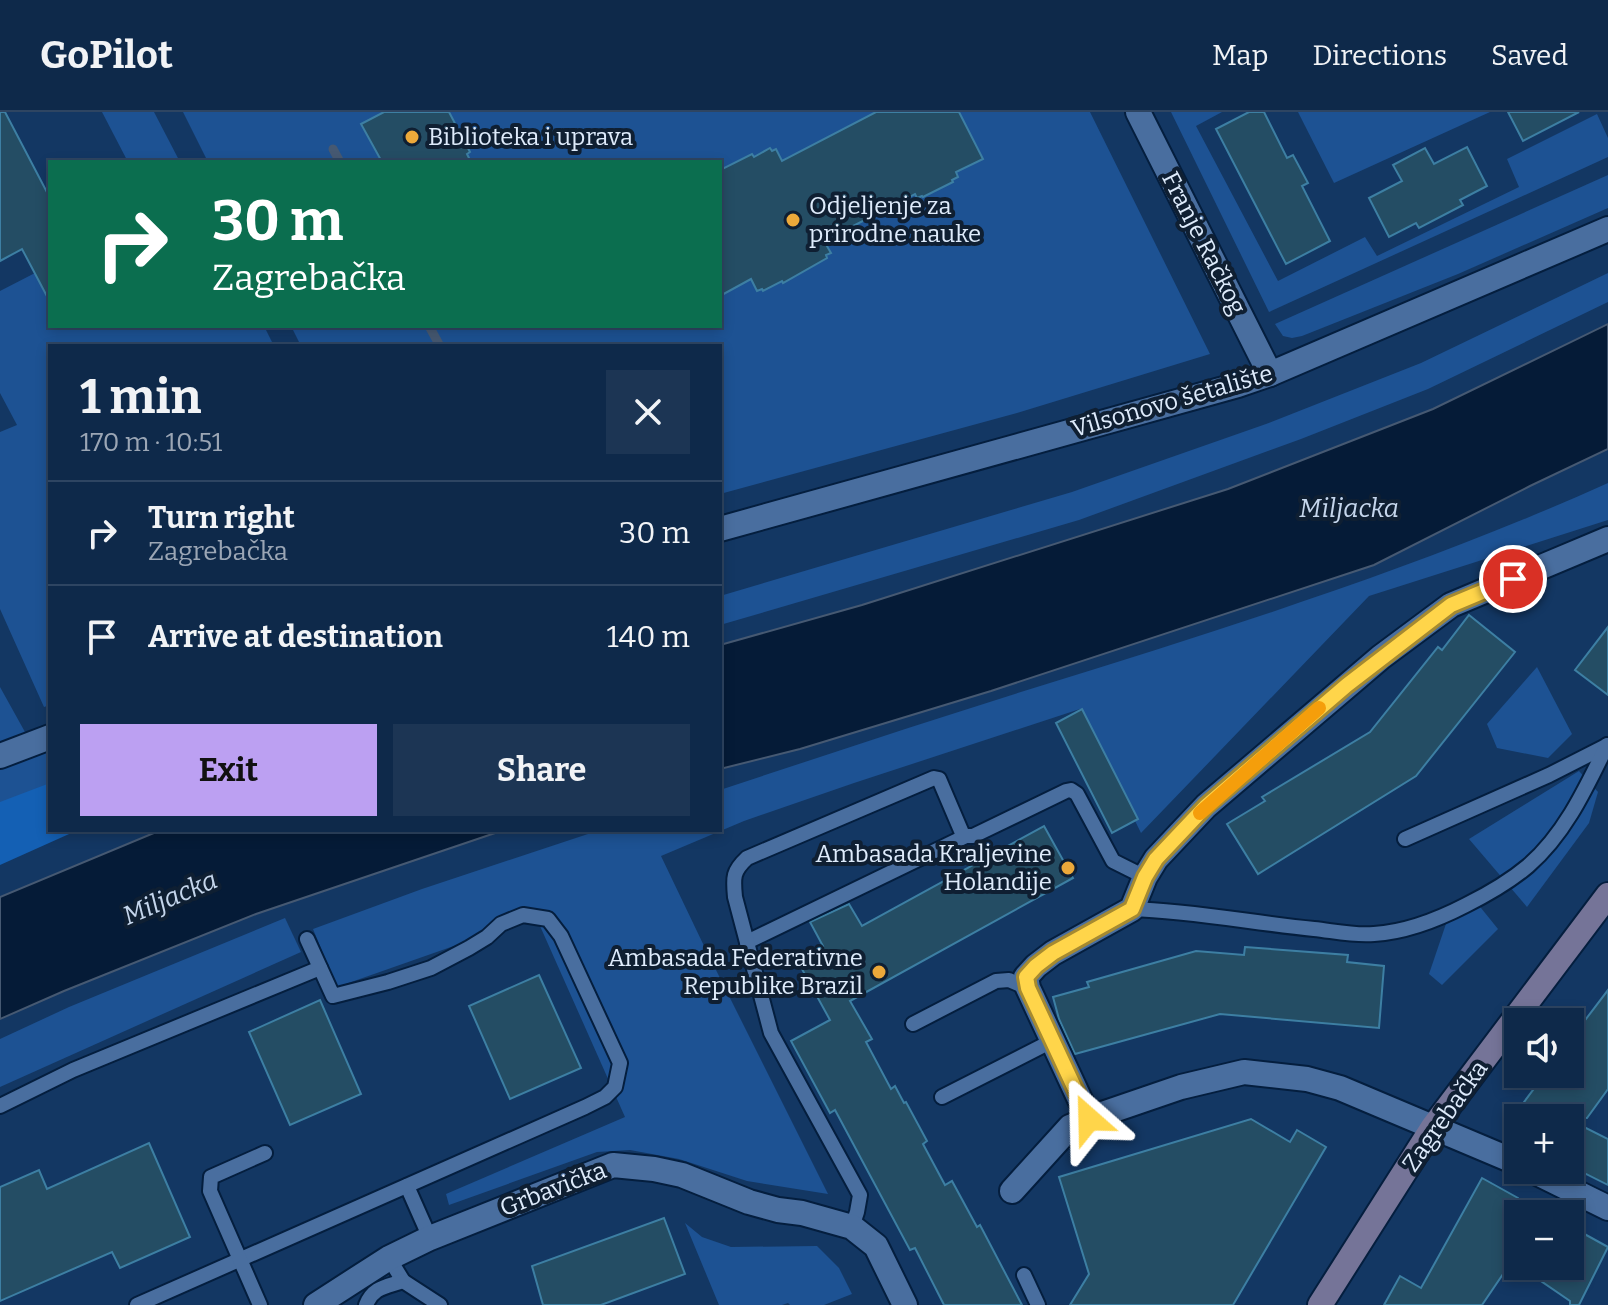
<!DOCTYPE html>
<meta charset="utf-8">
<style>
:root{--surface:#0e294a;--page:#1c3554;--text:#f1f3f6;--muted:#9ba6b5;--line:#2e4562;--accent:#bca0f2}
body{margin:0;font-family:Bitter,serif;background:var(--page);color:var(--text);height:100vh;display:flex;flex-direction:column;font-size:30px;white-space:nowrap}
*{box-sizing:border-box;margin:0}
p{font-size:26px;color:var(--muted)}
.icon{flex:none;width:44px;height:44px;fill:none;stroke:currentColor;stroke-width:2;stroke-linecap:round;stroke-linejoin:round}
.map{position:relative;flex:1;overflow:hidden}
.panel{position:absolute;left:48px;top:232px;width:674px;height:488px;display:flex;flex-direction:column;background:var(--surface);border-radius:0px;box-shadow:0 4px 12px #0003,0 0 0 2px var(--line)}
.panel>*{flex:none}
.banner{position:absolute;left:48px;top:48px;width:674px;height:168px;border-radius:0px;box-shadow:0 4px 12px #0003,0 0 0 2px var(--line);background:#0b6e4f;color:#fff;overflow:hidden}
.buttons{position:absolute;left:1504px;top:896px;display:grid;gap:16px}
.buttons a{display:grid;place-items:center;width:80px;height:80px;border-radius:0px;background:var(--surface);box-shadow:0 4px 12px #0003,0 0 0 2px var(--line);font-size:40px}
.pin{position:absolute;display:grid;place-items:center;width:68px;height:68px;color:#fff;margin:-34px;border:4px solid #fff;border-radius:50%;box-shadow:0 2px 8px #0007}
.me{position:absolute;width:88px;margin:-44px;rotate:335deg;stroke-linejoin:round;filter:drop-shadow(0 0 6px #0008)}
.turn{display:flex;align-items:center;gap:28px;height:168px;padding:0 32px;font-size:36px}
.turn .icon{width:104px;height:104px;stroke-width:2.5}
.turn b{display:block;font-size:56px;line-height:68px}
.round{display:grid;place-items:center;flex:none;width:84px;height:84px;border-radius:0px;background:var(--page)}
.overview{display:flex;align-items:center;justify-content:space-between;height:136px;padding:0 32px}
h1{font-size:48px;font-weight:700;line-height:60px}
.action{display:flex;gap:16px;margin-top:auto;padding:16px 32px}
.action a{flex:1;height:92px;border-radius:0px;background:var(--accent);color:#111;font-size:32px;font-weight:700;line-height:92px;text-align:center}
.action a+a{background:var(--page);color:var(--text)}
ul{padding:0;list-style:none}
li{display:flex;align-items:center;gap:24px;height:104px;padding:0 32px;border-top:2px solid var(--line)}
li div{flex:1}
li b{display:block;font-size:30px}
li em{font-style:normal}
header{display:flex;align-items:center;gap:48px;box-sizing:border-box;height:112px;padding:0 40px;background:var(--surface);border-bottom:2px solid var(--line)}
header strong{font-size:38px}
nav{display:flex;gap:44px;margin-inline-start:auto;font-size:28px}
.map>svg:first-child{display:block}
.green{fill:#1d5293}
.forest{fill:#1460b4}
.water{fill:#051b37;stroke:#465972;stroke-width:2}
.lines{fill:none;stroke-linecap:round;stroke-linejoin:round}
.stream{stroke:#465972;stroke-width:9}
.building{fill:#244d64;stroke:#3d7fa3;stroke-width:2}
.service-casing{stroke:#041e3e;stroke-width:18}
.minor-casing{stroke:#041e3e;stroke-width:28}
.secondary-casing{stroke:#041e3e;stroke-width:28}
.service{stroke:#496e9f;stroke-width:14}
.minor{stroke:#496e9f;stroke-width:24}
.secondary{stroke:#757498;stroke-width:24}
.route-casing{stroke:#a68a30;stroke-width:20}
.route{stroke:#ffd54a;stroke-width:14}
.slow{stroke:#f59e0b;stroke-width:14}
.poi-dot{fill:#eca93a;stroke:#0f1f32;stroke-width:3}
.labels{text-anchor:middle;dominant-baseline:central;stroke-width:8;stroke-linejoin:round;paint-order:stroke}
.poi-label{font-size:24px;fill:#deebfb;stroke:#0f1f32;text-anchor:start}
.street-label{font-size:24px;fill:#deebfb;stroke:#0f1f32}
.water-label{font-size:26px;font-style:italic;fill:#c5d6ec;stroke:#0f1f32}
</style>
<header>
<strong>GoPilot</strong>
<nav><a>Map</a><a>Directions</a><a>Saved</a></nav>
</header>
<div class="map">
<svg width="1608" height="1193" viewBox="0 0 1608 1193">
<rect width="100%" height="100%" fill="#133763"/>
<g class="green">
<path d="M102 0H154L180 50H128Z"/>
<path d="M183 0H1090L1210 242 1017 301 720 382V234H301L291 214H720V50H208Z"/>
<path d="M1171 0H1222L1196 14 1278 169 1365 125 1377 144 1519 75 1507 47 1597 2 1608 26V45L1269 200Z"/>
<path d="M1298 0H1490L1334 71Z"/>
<path d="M1608 63V96L1458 162 1302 224 1292 226 1283 224 1275 212Z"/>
<path d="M35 161 50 178V214H264L274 234H50V593L44 595 0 497V320L17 313 0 281V179Z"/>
<path d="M1608 161V190L1428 277 1301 327 1079 408 720 513V484L1072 380 1266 312 1421 251Z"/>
<path d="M1608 371V408L1369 484 1141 721 1080 597 854 671 744 709 661 744 705 836 828 1082 747 1069 679 1047 630 1038 597 1040 449 1093 446 1082 625 1005 536 805 337 875 313 817 422 777 600 718H720V678C826 643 931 608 1037 575 1230 515 1424 454 1608 371Z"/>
<path d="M1537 555 1572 622 1548 646 1497 636 1487 612Z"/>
<path d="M0 575 25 620 50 612V718L0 747Z"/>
<path d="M1579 659 1598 680 1589 711 1527 795 1469 727Z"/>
<path d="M1477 791 1498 817 1442 873 1429 862 1449 803Z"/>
<path d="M285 806 301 840 0 975V927L69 895Z"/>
<path d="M685 1111 702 1125 731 1135 817 1134 839 1156 852 1182 824 1193H790L788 1191 782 1193H719Z"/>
</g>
<path class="forest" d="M50 671V718H78L0 753V690Z"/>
<g class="water">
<path d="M1608 212V337L1530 374 1374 453 991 579 800 637 720 657V533L862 493 1228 377 1433 297Z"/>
<path d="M161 718H504L256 802 64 879 0 907V785Z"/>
</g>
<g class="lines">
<g class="stream">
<path d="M333 37 340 50"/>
<path d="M429 214 440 234"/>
</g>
</g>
<g class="building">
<path d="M0 0H5L50 86V190L22 137 0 149Z"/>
<path d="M384 0H449L470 40 467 42 471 50H382L361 12Z"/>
<path d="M876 0H959L983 47 956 60 958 65 952 68 953 70 923 85 922 84 917 86 915 82 824 129 831 141 826 143 827 146 783 171 782 169 763 179 762 177 757 179 751 167 720 184V58L752 42 754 45 770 36 772 39 776 37 782 49Z"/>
<path d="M1249 0H1264L1287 46 1293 43 1308 71 1302 74 1330 129 1286 152 1216 17Z"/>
<path d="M1508 0H1579L1523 29Z"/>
<path d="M1467 35 1487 74 1460 88 1463 93 1419 116 1416 111 1389 125 1369 86 1402 69 1393 53 1425 36 1434 52Z"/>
<path d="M1469 503 1515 540 1416 664 1258 762 1227 712 1265 689 1262 685 1370 620 1438 535 1442 538Z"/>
<path d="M1608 515V583L1575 558Z"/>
<path d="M1082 597 1138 707 1112 721 1056 611Z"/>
<path d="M1044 714 1073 766 850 889 872 927 866 930 891 977 895 974 904 991 906 990 927 1029 923 1032 945 1073 952 1069 977 1115 980 1113 1022 1193H944L915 1136 910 1138 835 998 830 1001 791 929 830 908 797 848 823 834 810 810 849 792 862 814Z"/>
<path d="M1245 835 1348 843 1347 850 1384 854 1379 916 1220 902 1075 942 1059 907 1053 885 1089 875 1087 870 1196 839 1244 843Z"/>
<path d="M539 863 581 956 510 987 469 894Z"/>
<path d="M1608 878V977L1587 1006H1512L1545 962H1570V928Z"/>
<path d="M320 888 361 982 290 1013 249 920Z"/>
<path d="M1251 1007 1290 1030 1297 1018 1326 1035 1233 1193H1070L1089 1162 1059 1065Z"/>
<path d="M1570 1008 1608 1027V1073L1570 1054Z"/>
<path d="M149 1031 190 1125 120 1156 112 1140 0 1189V1075L39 1058 47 1077Z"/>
<path d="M1482 1066 1518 1086V1140L1482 1193H1384L1400 1164 1421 1176Z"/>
<path d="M664 1106 685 1162 601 1193H543L532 1154Z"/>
<path d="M1570 1114 1608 1135 1579 1193H1570V1189L1519 1154H1570Z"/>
</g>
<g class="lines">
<defs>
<g id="service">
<path d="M1405 727 1549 663 1608 633"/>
<path d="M1132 797C1193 799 1253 811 1314 817 1333 819 1355 824 1374 822 1407 820 1437 808 1466 793 1488 782 1509 770 1528 754 1565 722 1586 676 1607 633"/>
<path d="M747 830 966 724"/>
<path d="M913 912 996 869 1009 868 1028 876"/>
<path d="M942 985 1052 929"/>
<path d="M0 994 73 958 320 856"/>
<path d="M407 1074 430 1126"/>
<path d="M852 1115 857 1100 860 1083 771 921 735 785C733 765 733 759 747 746L934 666 939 667 962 721 966 724H973L1066 679 1071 678 1077 682 1113 749 1145 765"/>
<path d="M389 1146 403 1169 440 1193"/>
<path d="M1024 1163 1038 1193"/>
<path d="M137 1193 585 995 605 985 615 975 620 951 561 824 548 807 523 803 501 812 487 825 469 836 431 856 388 870 333 884 307 827"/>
<path d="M260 1193 210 1079 211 1065 265 1041"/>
<path d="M366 1193C373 1175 386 1175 403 1169"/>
</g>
<g id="minor">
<path d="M1138 0 1270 262"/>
<path d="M720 417 1238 273 1270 262 1608 117"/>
<path d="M0 644 50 625"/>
<path d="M1089 1007 1028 876 1026 865 1036 854 1053 841 1132 797 1145 765 1156 747 1206 694 1381 545 1451 493 1608 427"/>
<path d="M1531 1058 1608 1096"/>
<path d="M1012 1079 1070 1015 1105 1001 1181 975 1244 960 1307 967 1340 976 1518 1051"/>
<path d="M316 1193 389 1146 430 1126 613 1053 654 1057 682 1063 749 1090 778 1098 802 1101 852 1115 876 1134 905 1193"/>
</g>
<path id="secondary" d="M1320 1193 1433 1015 1608 783"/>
</defs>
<use href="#service" class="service-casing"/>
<use href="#minor" class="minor-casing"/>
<use href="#secondary" class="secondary-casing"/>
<use href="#service" class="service"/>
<use href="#minor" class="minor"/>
<use href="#secondary" class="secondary"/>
</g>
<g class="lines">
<defs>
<path id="route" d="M1089 1007 1028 876 1026 865 1036 854 1053 841 1132 797 1145 765 1156 747 1206 694 1347 573 1451 493 1513 467"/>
</defs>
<use href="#route" class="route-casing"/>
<use href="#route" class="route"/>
<path class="slow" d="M1200 701 1319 596"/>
</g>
<g class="poi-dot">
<circle cx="412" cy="25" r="8"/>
<circle cx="793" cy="108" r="8"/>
<circle cx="1068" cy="756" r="8"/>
<circle cx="879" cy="860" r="8"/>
</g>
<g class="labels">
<g class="poi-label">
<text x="428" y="25">Biblioteka i uprava</text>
<text x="809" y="94">Odjeljenje za<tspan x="809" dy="28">prirodne nauke</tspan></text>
<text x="1052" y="742" text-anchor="end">Ambasada Kraljevine<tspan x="1052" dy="28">Holandije</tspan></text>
<text x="863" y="846" text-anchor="end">Ambasada Federativne<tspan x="863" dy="28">Republike Brazil</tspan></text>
</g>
<g class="street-label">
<text transform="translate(1204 131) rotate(63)">Franje Račkog</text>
<text transform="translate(1172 289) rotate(-16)">Vilsonovo šetalište</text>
<text transform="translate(1445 1004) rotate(-55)">Zagrebačka</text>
<text transform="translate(553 1077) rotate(-21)">Grbavička</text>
</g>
<g class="water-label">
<text x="1349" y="396">Miljacka</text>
<text transform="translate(170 786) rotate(-23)">Miljacka</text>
</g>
</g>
</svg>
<div class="buttons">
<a><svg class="icon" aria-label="sound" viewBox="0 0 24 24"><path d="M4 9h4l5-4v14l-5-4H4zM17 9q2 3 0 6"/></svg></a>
<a>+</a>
<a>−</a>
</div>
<div class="pin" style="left:1513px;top:467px;background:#d93025"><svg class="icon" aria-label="arrive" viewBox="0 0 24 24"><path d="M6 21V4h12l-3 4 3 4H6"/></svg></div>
<svg class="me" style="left:1089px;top:1007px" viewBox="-20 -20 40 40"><path d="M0-17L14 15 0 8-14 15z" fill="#ffd54a" stroke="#fff" stroke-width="4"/></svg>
<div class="banner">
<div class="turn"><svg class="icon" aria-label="right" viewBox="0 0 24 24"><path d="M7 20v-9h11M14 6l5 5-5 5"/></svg><div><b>30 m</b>Zagrebačka</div></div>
</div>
<section class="panel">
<div class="overview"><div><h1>1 min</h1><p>170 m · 10:51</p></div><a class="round"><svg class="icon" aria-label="close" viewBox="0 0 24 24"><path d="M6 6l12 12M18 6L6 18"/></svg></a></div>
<ul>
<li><svg class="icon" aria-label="right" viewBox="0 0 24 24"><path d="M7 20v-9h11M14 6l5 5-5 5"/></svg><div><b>Turn right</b><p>Zagrebačka</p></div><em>30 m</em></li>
<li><svg class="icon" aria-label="arrive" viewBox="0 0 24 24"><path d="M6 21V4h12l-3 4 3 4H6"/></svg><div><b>Arrive at destination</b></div><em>140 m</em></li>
</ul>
<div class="action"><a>Exit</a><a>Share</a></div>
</section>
</div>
